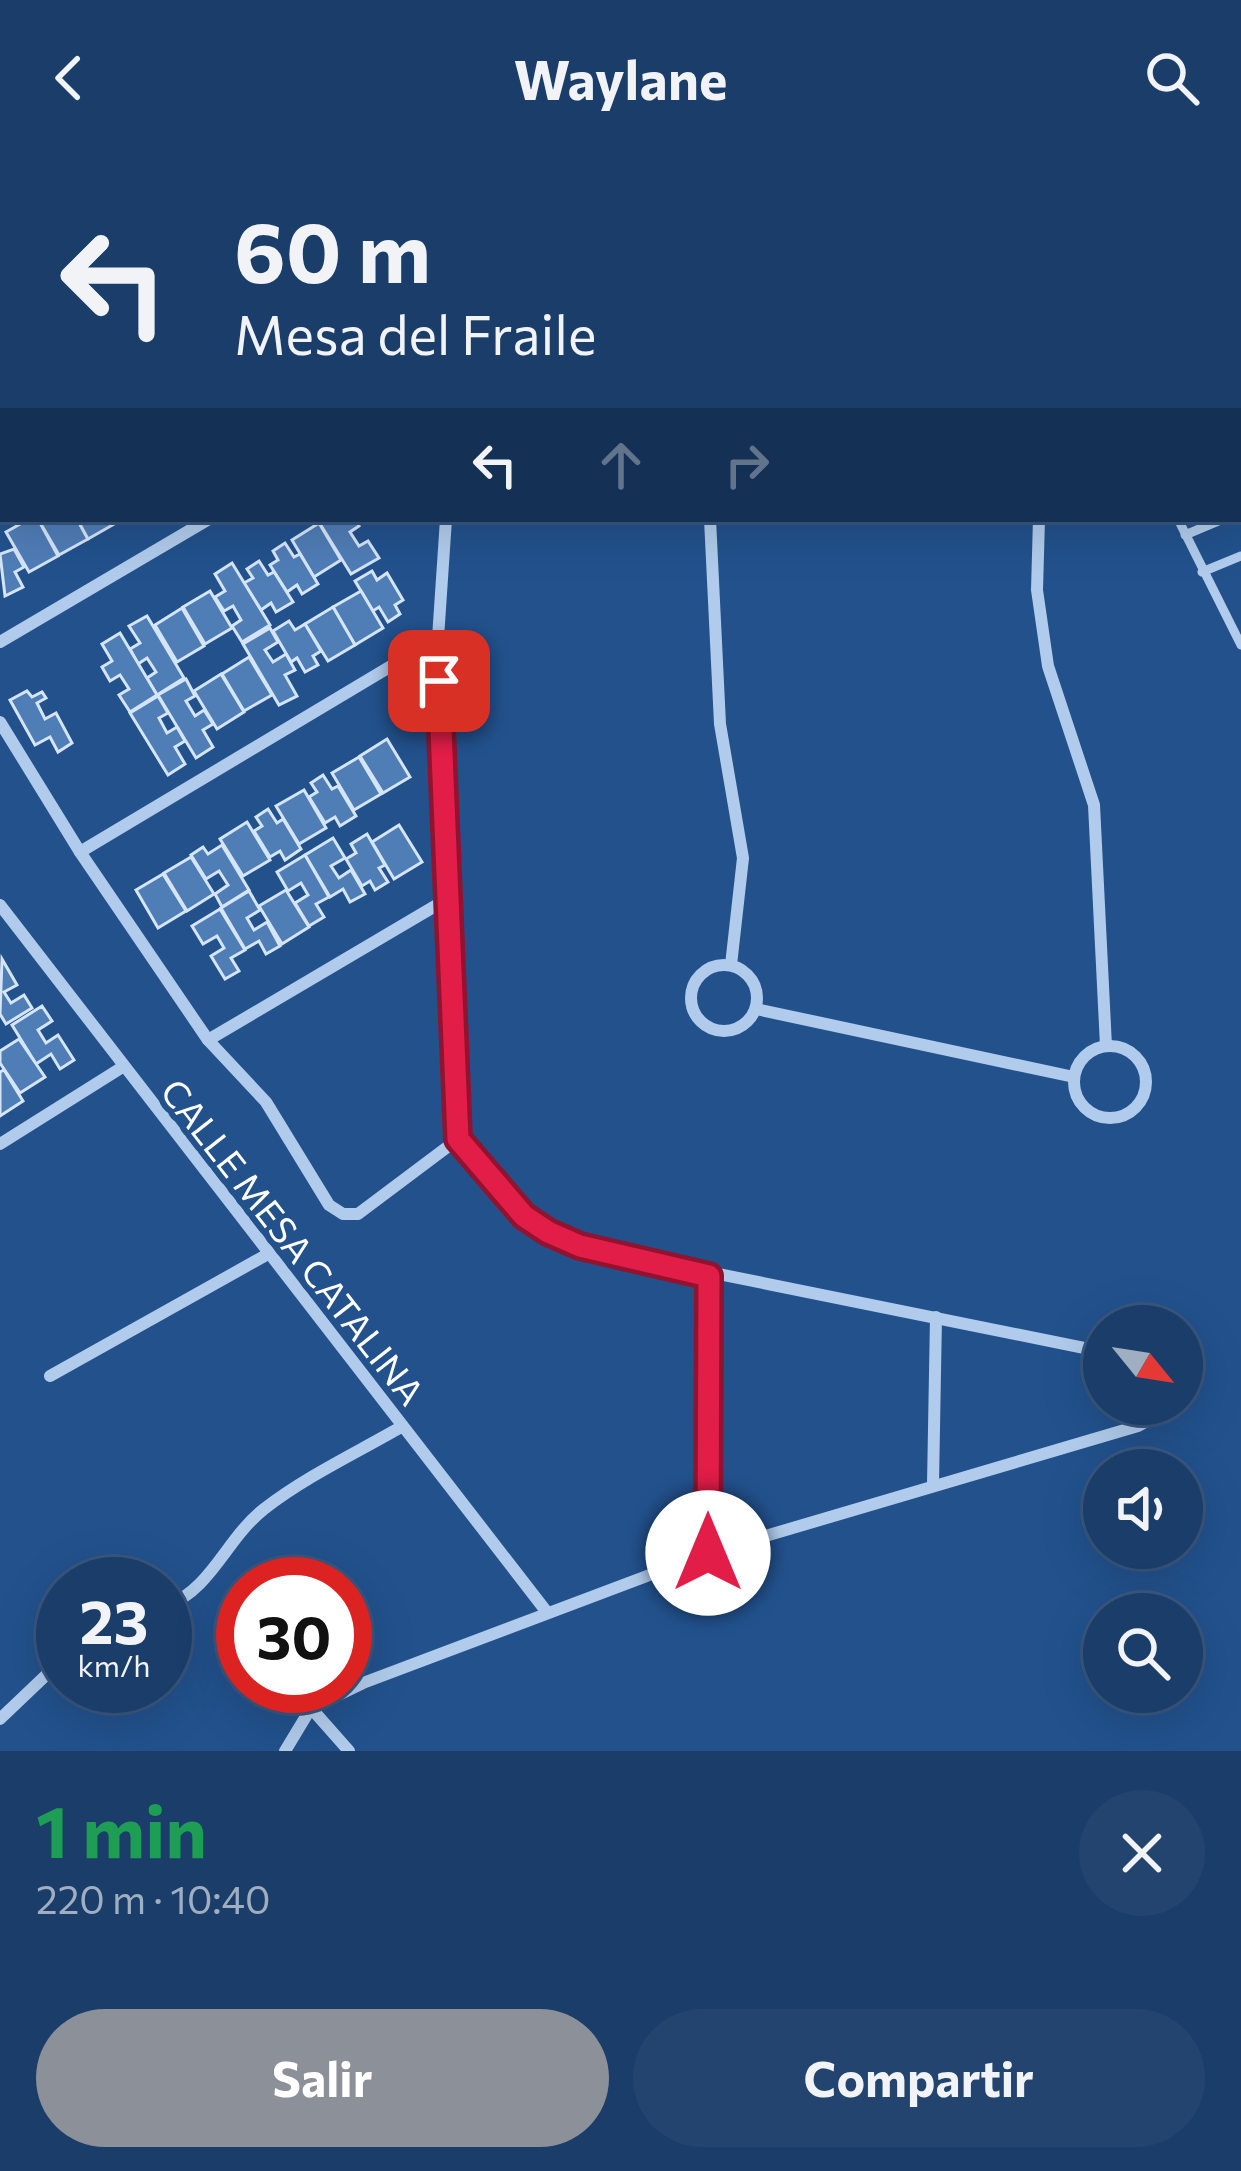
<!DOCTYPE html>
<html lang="es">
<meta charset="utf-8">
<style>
:root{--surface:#1a3d69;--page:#23446f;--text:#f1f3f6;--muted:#9faec0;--line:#38567d;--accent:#8c9099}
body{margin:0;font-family:Commissioner,sans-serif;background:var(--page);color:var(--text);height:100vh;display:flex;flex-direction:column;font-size:45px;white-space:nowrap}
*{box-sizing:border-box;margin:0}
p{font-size:39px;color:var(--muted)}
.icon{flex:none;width:66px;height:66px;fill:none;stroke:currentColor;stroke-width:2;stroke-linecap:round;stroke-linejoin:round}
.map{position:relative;height:1595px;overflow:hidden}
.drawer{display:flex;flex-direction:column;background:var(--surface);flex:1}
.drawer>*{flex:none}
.top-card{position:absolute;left:0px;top:0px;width:1242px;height:366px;box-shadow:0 12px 48px #0002,0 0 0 3px var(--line);background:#1a3d69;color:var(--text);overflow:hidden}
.needle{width:78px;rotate:120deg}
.buttons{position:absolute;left:1083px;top:1149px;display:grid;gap:24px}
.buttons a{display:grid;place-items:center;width:120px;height:120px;border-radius:50%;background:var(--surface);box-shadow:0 12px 48px #0002,0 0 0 3px var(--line);font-size:60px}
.speed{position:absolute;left:36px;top:1401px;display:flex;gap:24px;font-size:60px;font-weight:700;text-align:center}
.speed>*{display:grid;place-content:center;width:156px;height:156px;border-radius:50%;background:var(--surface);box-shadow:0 12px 48px #0002,0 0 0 3px var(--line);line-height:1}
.speed small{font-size:30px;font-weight:400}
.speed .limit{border:18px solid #d22;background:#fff;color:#111}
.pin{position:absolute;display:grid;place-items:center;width:102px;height:102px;color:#fff;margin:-51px;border-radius:24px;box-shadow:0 6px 18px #0006}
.me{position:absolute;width:132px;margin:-66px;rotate:0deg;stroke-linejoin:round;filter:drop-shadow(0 0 9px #0008)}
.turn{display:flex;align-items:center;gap:42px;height:252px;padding:0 36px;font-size:54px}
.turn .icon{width:156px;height:156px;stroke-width:2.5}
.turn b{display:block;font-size:84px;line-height:102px}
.lanes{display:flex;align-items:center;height:114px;padding:0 36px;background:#0003;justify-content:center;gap:60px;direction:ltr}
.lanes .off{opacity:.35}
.round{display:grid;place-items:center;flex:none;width:126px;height:126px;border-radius:63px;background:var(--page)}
.headline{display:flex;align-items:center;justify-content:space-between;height:204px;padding:0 36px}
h1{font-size:72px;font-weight:700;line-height:90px;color:#1e9e55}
.cta{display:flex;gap:24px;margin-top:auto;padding:24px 36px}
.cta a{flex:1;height:138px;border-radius:72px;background:var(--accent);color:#fff;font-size:48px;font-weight:700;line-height:138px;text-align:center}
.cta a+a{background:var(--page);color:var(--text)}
header{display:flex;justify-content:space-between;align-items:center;height:156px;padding:0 36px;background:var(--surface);font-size:54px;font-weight:700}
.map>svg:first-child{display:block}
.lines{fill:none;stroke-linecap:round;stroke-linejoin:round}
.canal{stroke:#466792;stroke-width:33}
.building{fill:#4f7db6;stroke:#d5e5f8;stroke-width:3}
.path{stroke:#b0cbeb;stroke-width:6;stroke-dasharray:6 9;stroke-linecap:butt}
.service{stroke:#b0cbeb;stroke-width:9}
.minor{stroke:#b0cbeb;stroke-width:12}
.route-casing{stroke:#92132f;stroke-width:30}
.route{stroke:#e11d48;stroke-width:21}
.labels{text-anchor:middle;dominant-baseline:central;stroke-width:12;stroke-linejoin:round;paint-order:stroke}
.street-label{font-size:36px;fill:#fff;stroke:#22518c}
</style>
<header><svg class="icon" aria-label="back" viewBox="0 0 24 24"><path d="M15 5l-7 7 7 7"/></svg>Waylane<svg class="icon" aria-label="search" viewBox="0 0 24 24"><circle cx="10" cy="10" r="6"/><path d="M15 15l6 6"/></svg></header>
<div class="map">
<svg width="1241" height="1595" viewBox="0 0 1241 1595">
<rect width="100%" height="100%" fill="#22518c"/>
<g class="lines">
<g class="canal">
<path d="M457 0 471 3"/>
<path d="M1239 143H1241"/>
</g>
</g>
<g class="building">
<path d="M29 363H38L58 400 29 416 6 376Z"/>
<path d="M38 363H77L88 383 59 399Z"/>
<path d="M77 363H114L116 367 88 383Z"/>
<path d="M317 363H355L359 370 350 376 359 390 368 385 379 402 351 418Z"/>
<path d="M319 367 341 404 314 421 292 384Z"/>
<path d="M285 387 294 401 300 398 318 428 302 438 297 429 287 436 270 409 278 404 273 395Z"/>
<path d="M14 393 24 411 15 416 23 431 5 440 0 398Z"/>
<path d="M259 405 268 419 274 416 293 446 276 456 271 447 261 454 244 427 253 422 247 413Z"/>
<path d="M232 407 270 469 242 486 232 470 241 464 233 450 224 455 215 441 225 435 215 418Z"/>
<path d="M372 415 377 424 387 417 403 444 395 449 400 458 388 466 379 451 373 455 355 425Z"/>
<path d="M210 435 232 472 205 488 183 451Z"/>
<path d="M361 435 383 472 355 489 333 451Z"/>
<path d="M333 451 355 489 328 505 305 468Z"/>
<path d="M182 452 204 490 177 506 155 469Z"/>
<path d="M147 460 184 522 157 539 147 522 156 516 147 502 138 508 130 493 140 487 129 470Z"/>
<path d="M289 465 295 474 305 468 321 495 313 500 318 509 305 516 297 502 291 506 273 475Z"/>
<path d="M270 472 278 486 265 494 273 506 286 498 295 514 285 519 297 540 279 549 243 488Z"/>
<path d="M120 477 157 539 130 556 119 539 129 533 120 519 110 525 102 511 112 505 102 488Z"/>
<path d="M249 501 272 539 244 555 222 518Z"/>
<path d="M221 518 244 556 217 573 194 535Z"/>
<path d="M186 523 195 540 186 545 195 560 204 554 213 568 203 574 213 591 196 602 158 539Z"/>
<path d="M27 535 32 541 42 536 46 542 37 547 45 563 56 557 72 587 58 596 50 581 35 589 10 544Z"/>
<path d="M158 540 168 557 159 562 167 577 177 571 185 585 175 591 185 608 168 619 130 557Z"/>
<path d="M387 583 410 621 383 637 360 600Z"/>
<path d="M359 601 381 638 354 654 332 617Z"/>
<path d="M323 619 332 633 338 630 356 660 340 670 335 661 325 667 309 641 317 636 311 627Z"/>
<path d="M304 634 326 672 299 688 276 650Z"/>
<path d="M268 653 277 667 283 663 301 693 285 704 280 695 270 701 254 675 262 670 256 661Z"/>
<path d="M247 666 270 704 243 720 220 683Z"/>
<path d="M399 669 422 706 394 723 372 686Z"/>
<path d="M367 678 385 709 379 712 388 726 375 734 370 725 362 730 346 703 356 697 351 688Z"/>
<path d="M333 682 345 702 331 710 339 722 351 714 365 738 350 746 343 733 330 741 305 699Z"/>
<path d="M222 689 249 734 222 751 215 738 228 729 219 715 206 723 191 699 203 691 208 698Z"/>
<path d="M305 699 329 741 316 748 324 761 309 770 295 747 308 739 301 727 288 735 277 716Z"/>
<path d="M191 701 214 738 187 755 164 717Z"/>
<path d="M163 718 186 755 158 772 136 734Z"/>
<path d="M286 734 309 771 282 788 259 750Z"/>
<path d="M249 735 260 754 247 762 254 774 267 766 280 790 266 798 259 785 245 793 221 752Z"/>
<path d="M220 753 245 794 231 802 239 815 225 823 211 800 224 792 217 780 203 788 192 770Z"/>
<path d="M2 803 17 829 4 836 11 847 24 839 32 852 6 868 0 858Z"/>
<path d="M42 850 52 865 38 874 46 887 58 879 74 904 60 913 51 898 36 908 12 869Z"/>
<path d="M19 883 45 921 20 937 0 907V895Z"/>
<path d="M4 914 23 945 0 960V916Z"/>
</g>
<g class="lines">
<g class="path">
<path d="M1235 0 1237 3"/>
<path d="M1239 9 1241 14"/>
</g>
<g class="service">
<path d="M1239 108H1241"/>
<path d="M1239 248 1241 249"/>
<path d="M1239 356 1241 355"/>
<path d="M1178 363 1241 489"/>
<path d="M1185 379 1223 363"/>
<path d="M1202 416 1241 400"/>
</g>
<g class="minor">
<path d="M324 0 366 3"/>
<path d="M92 3V0"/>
<path d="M142 3 143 0"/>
<path d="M158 3 165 0"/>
<path d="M0 8 3 7"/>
<path d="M0 160 3 157"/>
<path d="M1239 203H1241"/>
<path d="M0 210 3 213"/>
<path d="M446 363 438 482 458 983 524 1060 580 1090 1104 1196"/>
<path d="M710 363 720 568 743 702 731 809"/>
<path d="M1039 363 1037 434 1048 510 1094 649 1106 890"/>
<path d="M0 486 209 363"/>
<path d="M0 566 80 696 208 884 266 946 329 1049 343 1058H358L458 983"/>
<path d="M80 696 438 482"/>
<path d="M0 749 546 1455"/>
<circle cx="724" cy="842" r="33"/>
<path d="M756 853 1074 921"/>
<path d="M208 884 447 743"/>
<circle cx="1110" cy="926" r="36"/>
<path d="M0 988 121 912"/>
<path d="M50 1220 268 1098"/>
<path d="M933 1328 936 1161"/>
<path d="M708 1397 709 1120"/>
<path d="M165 1451C213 1432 225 1384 264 1353 305 1321 356 1297 401 1271"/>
<path d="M311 1552 349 1595"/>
<path d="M0 1563 63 1503"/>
<path d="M285 1595 311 1552 363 1527 708 1397 1138 1270 1159 1258 1162 1248"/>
</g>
</g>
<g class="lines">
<defs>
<path id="route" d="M439 525 458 983 524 1060 548 1076 580 1090 709 1120 708 1397"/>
</defs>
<use href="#route" class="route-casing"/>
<use href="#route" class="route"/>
</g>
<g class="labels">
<g class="street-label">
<text transform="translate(294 1085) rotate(52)">CALLE MESA CATALINA</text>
</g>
</g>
</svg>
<div class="buttons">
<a><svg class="needle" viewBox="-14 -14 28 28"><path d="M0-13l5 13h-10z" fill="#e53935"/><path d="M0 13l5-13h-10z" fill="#9faec0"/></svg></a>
<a><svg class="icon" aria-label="sound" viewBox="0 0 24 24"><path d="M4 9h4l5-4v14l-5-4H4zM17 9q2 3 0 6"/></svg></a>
<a><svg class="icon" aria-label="search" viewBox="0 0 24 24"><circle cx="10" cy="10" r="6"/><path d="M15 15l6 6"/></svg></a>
</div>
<div class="speed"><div>23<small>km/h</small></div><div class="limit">30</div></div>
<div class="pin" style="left:439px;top:525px;background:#d93025"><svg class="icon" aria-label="arrive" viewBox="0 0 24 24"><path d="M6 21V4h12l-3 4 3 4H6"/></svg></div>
<svg class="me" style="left:708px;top:1397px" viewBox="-20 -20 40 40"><circle r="19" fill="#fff"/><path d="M0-13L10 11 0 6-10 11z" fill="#e11d48"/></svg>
<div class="top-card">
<div class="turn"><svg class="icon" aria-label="left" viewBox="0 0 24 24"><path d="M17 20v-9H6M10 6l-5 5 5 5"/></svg><div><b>60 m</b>Mesa del Fraile</div></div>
<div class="lanes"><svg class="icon" aria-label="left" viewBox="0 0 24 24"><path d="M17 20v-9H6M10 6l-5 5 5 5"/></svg><svg class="icon off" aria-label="ahead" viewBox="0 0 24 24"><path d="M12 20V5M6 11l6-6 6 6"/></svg><svg class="icon off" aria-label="right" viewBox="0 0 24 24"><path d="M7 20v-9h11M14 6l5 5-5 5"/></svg></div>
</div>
</div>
<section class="drawer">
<div class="headline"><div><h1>1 min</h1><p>220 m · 10:40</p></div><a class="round"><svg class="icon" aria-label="close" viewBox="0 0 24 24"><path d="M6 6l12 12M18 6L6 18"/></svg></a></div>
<div class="cta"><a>Salir</a><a>Compartir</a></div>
</section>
